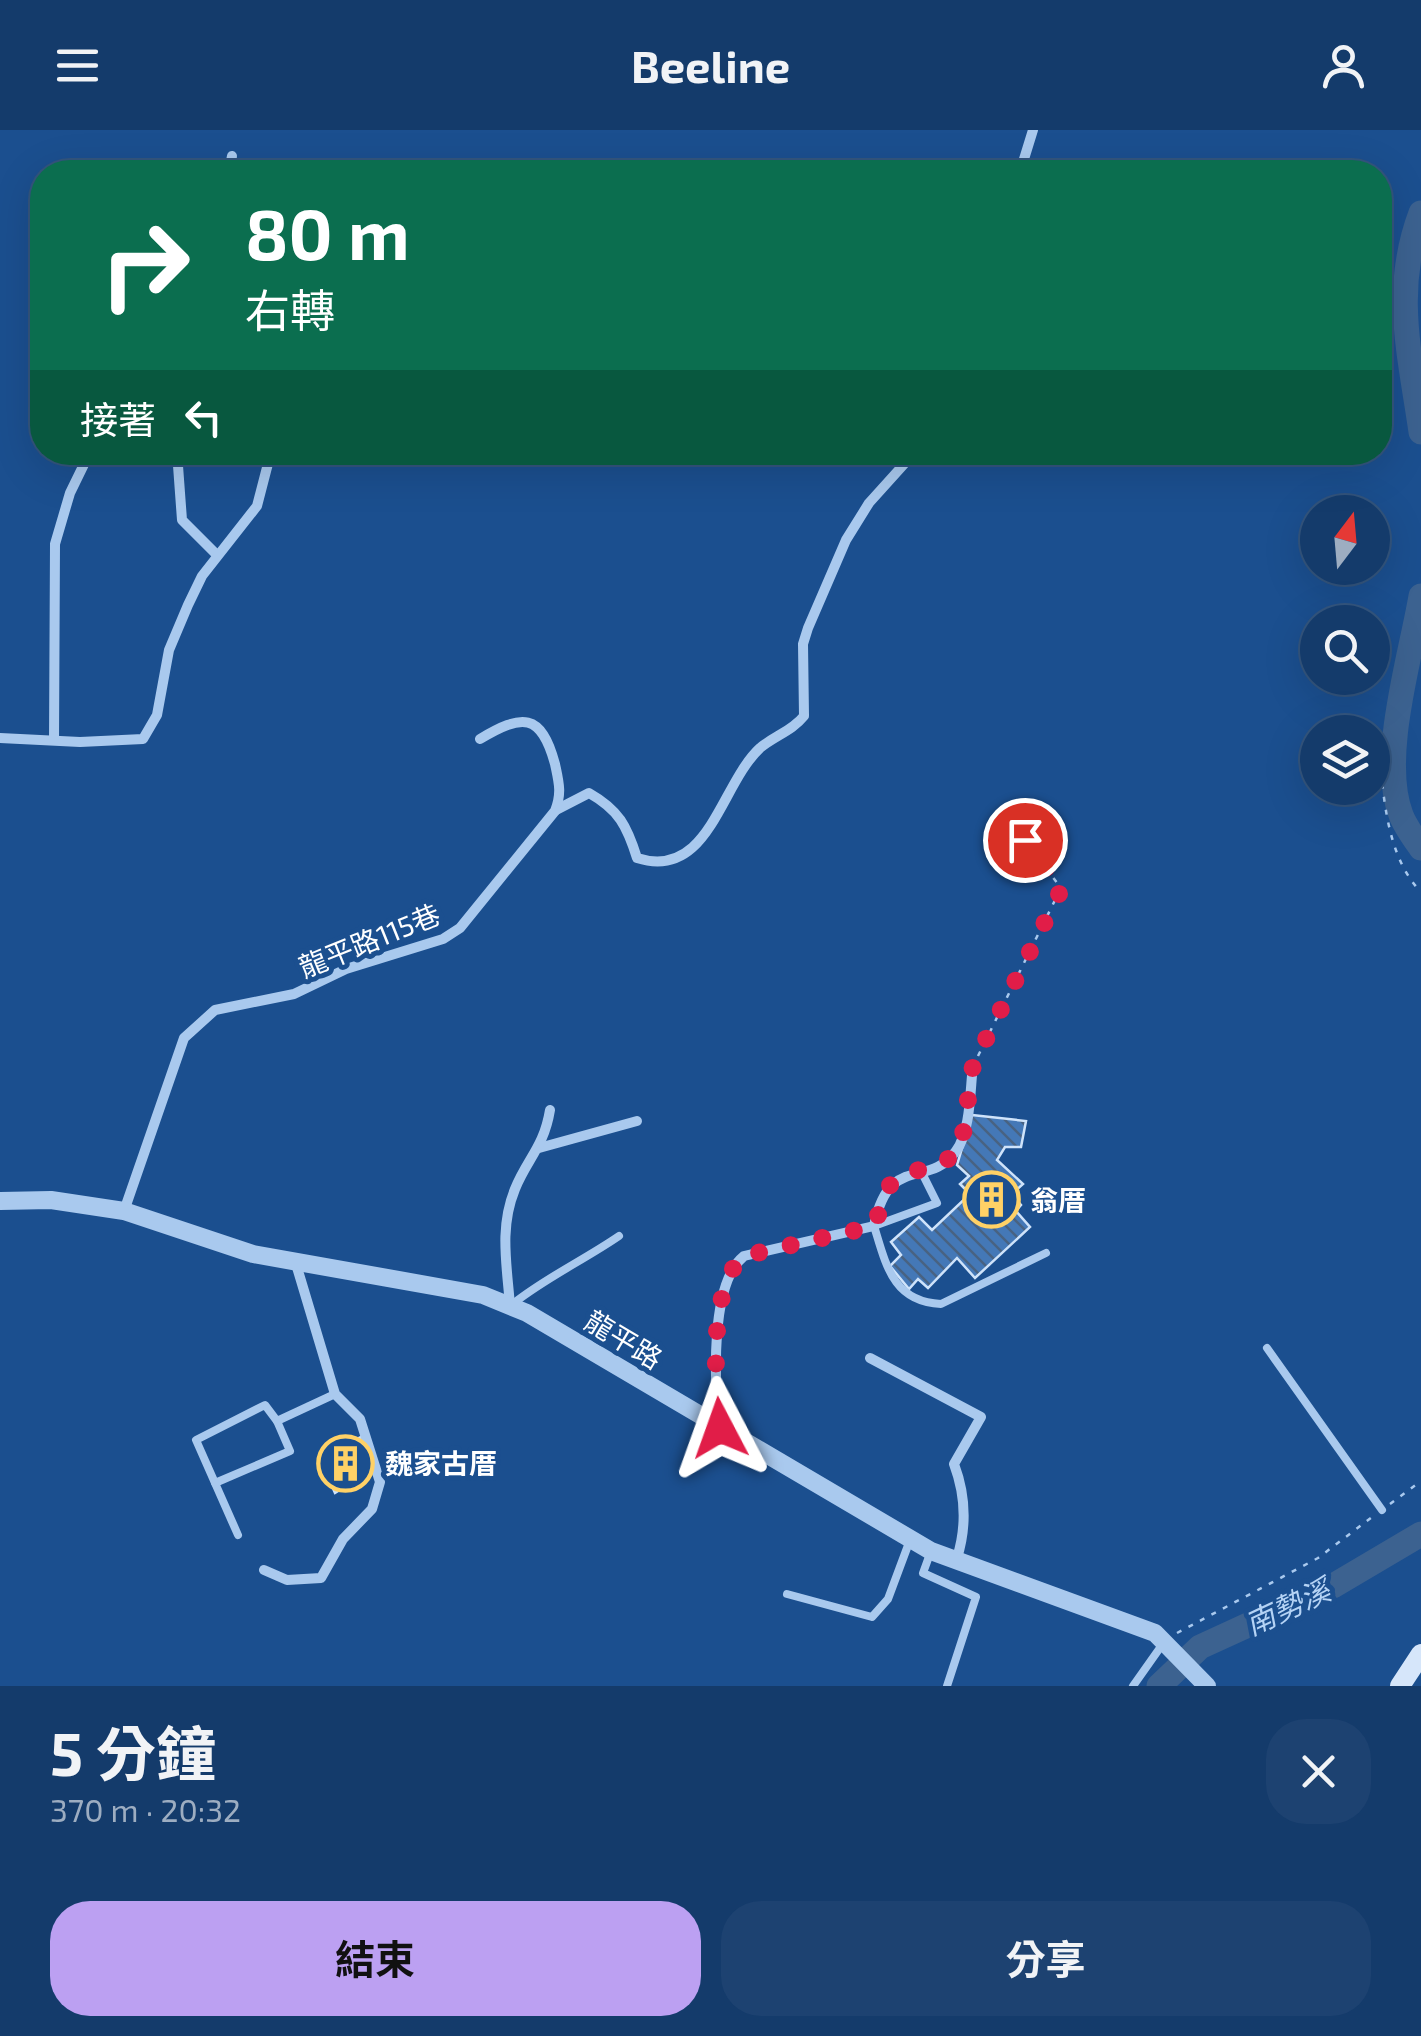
<!DOCTYPE html>
<html lang="zh-TW">
<meta charset="utf-8">
<style>
:root{--surface:#143b6b;--page:#1d4271;--text:#f1f3f6;--muted:#9dadc1;--line:#33557e;--accent:#bca0f2}
body{margin:0;font-family:"Exo 2","Noto Sans TC",sans-serif;background:var(--page);color:var(--text);height:100vh;display:flex;flex-direction:column;font-size:38px;white-space:nowrap}
*{box-sizing:border-box;margin:0}
p{font-size:32px;color:var(--muted)}
.icon{flex:none;width:55px;height:55px;fill:none;stroke:currentColor;stroke-width:2;stroke-linecap:round;stroke-linejoin:round}
.map{position:relative;height:1556px;overflow:hidden}
.sheet{display:flex;flex-direction:column;background:var(--surface);flex:1}
.sheet>*{flex:none}
.banner{position:absolute;left:30px;top:30px;width:1362px;height:305px;border-radius:40px;box-shadow:0 10px 40px #0002,0 0 0 2px var(--line);background:#0b6e4f;color:#fff;overflow:hidden}
.needle{width:65px;rotate:16deg}
.buttons{position:absolute;left:1300px;top:365px;display:grid;gap:20px}
.buttons a{display:grid;place-items:center;width:90px;height:90px;border-radius:50%;background:var(--surface);box-shadow:0 10px 40px #0002,0 0 0 2px var(--line);font-size:50px}
.pin{position:absolute;display:grid;place-items:center;width:85px;height:85px;color:#fff;margin:-42px;border:5px solid #fff;border-radius:50%;box-shadow:0 2px 10px #0007}
.me{position:absolute;width:110px;margin:-55px;rotate:356deg;stroke-linejoin:round;filter:drop-shadow(0 0 8px #0008)}
.turn{display:flex;align-items:center;gap:35px;height:210px;padding:0 50px;font-size:45px}
.turn .icon{width:130px;height:130px;stroke-width:2.5}
.turn b{display:block;font-size:70px;line-height:85px}
.then{display:flex;align-items:center;height:95px;padding:0 50px;background:#0003;gap:20px;font-size:38px}
.round{display:grid;place-items:center;flex:none;width:105px;height:105px;border-radius:40px;background:var(--page)}
.summary{display:flex;align-items:center;justify-content:space-between;height:170px;padding:0 50px}
h1{font-size:60px;font-weight:700;line-height:75px}
.button{display:flex;gap:20px;margin-top:auto;padding:20px 50px}
.button a{flex:1;height:115px;border-radius:40px;background:var(--accent);color:#111;font-size:40px;font-weight:700;line-height:115px;text-align:center}
.button a+a{background:var(--page);color:var(--text)}
header{display:flex;justify-content:space-between;align-items:center;height:130px;padding:0 50px;background:var(--surface);font-size:45px;font-weight:700}
.map>svg:first-child{display:block}
.lines{fill:none;stroke-linecap:round;stroke-linejoin:round}
.river{stroke:#3c6290;stroke-width:25}
.building{fill:url(#building-back-hatch);stroke:#cfe3fa;stroke-width:2.5}
.path{stroke:#a9c9ee;stroke-width:2.5;stroke-dasharray:5 8;stroke-linecap:butt}
.service{stroke:#a9c9ee;stroke-width:8}
.minor{stroke:#a9c9ee;stroke-width:10}
.tertiary{stroke:#a9c9ee;stroke-width:18}
.secondary{stroke:#d6e6fa;stroke-width:20}
.route{stroke:#e11d48;stroke-width:18;stroke-dasharray:0 32.4}
.labels{text-anchor:middle;dominant-baseline:central;stroke-width:10;stroke-linejoin:round;paint-order:stroke}
.street-label{font-size:28px;fill:#fff;stroke:#1b4f8f}
.poi-label{font-size:28px;font-weight:bold;fill:#fff;stroke:#1b4f8f;text-anchor:start}
.water-label{font-size:30px;font-style:italic;fill:#b5d3f5;stroke:#1b4f8f}
</style>
<header><svg class="icon" aria-label="menu" viewBox="0 0 24 24"><path d="M4 6h16M4 12h16M4 18h16"/></svg>Beeline<svg class="icon" aria-label="person" viewBox="0 0 24 24"><circle cx="12" cy="8" r="4"/><path d="M4 21q1-7 8-7t8 7"/></svg></header>
<div class="map">
<svg width="1421" height="1556" viewBox="0 0 1421 1556">
<defs>
<pattern id="building-back-hatch" width="6" height="6" patternUnits="userSpaceOnUse" patternTransform="scale(2.5)"><rect width="6" height="6" fill="#4478b7"/><path d="M-1 5l2 2M0 0l6 6M5-1l2 2" fill="none" stroke="#486282"/></pattern>
</defs>
<rect width="100%" height="100%" fill="#1b4f8f"/>
<g class="lines">
<g class="river">
<path d="M1421 83C1392 160 1410 224 1421 302"/>
<path d="M1421 466C1411 526 1379 627 1401 685 1405 696 1414 708 1421 718"/>
<path d="M1159 1556 1200 1517 1333 1456 1421 1404"/>
</g>
</g>
<g class="building">
<path d="M972 985 1026 991 1021 1017H1005L997 1030 1023 1054 1012 1064 1021 1075 1016 1081 1030 1097 975 1148 957 1128 928 1158 918 1149 909 1159 890 1136 901 1125 891 1112 919 1087 932 1100 970 1064 960 1054 969 1046 957 1035Z"/>
<path d="M361 1307 373 1339 335 1363 319 1327Z"/>
</g>
<g class="lines">
<g class="path">
<path d="M1381 641C1385 682 1391 731 1421 762"/>
<path d="M978 926 1061 758 1025 710 1031 696"/>
<path d="M1390 1374 1421 1351"/>
<path d="M1177 1503 1318 1428 1372 1387"/>
</g>
<g class="service">
<path d="M921 1041 937 1073 874 1096C886 1135 893 1172 941 1174L1046 1123"/>
<path d="M514 1173C547 1147 584 1130 619 1106"/>
<path d="M1267 1218 1382 1380"/>
<path d="M215 1353 290 1321 277 1291"/>
<path d="M238 1405 196 1310 265 1275 277 1291 335 1264"/>
<path d="M931 1421 923 1443 976 1467 947 1556"/>
<path d="M787 1464 872 1487 888 1469 910 1410"/>
<path d="M1133 1556 1162 1515"/>
</g>
<g class="minor">
<path d="M229 42 232 26"/>
<path d="M1020 42 1033 0"/>
<path d="M177 322 182 390 217 425"/>
<path d="M0 608 80 612 143 609 157 585 169 520 188 475 202 446 257 376 271 322"/>
<path d="M54 610 55 414 70 363 90 322"/>
<path d="M556 680 589 663C619 680 627 696 637 728 709 751 720 655 760 618 774 606 792 601 804 586L803 514 808 498 846 410 869 373 915 322"/>
<path d="M539 1018 637 991"/>
<path d="M124 1081 184 908 215 880 294 864 346 839 443 809 460 798 555 681C562 663 559 653 555 634 541 582 522 584 480 609"/>
<path d="M510 1176C507 1135 499 1098 515 1059 527 1029 544 1017 550 980"/>
<path d="M870 1228 981 1287 954 1334C966 1366 967 1396 957 1428"/>
<path d="M719 1297C715 1255 709 1154 744 1126L874 1096C889 1022 928 1060 956 1021 971 1001 970 959 973 935"/>
<path d="M264 1440 287 1450 321 1448 343 1409 372 1379 380 1352 360 1289 335 1264 296 1134"/>
</g>
<path class="tertiary" d="M0 1071 51 1070 124 1081 253 1124 483 1165 527 1183 931 1421 1155 1503 1207 1556"/>
<path class="secondary" d="M1400 1556 1421 1524"/>
</g>
<g class="lines">
<path class="route" d="M720 1298C715 1255 708 1154 744 1126L874 1096 889 1056 904 1044 941 1034 955 1024 962 1011 973 935 1062 758 1025 710"/>
</g>
<defs>
<symbol id="building-ring" viewBox="-11 -11 22 22"><circle r="9.5" fill="#1b4f8f" stroke="#ffd166" stroke-width="1.5"/><path d="M-4-6H4V6H1V3H-1V6H-4ZM-2.5-4.3h1.7v1.8h-1.7ZM.8-4.3h1.7v1.8H.8ZM-2.5-1h1.7V.8h-1.7ZM.8-1h1.7V.8H.8Z" fill="#ffd166"/></symbol>
</defs>
<g fill-rule="evenodd">
<use href="#building-ring" x="960" y="1038" width="63" height="63"/>
<use href="#building-ring" x="314" y="1302" width="63" height="63"/>
</g>
<g class="labels">
<g class="street-label">
<text transform="translate(369 810) rotate(-22)">龍平路115巷</text>
<text transform="translate(624 1209) rotate(31)">龍平路</text>
</g>
<g class="poi-label">
<text x="1030" y="1070">翁厝</text>
<text x="385" y="1333">魏家古厝</text>
</g>
<g class="water-label">
<text transform="translate(1287 1476) rotate(-25)">南勢溪</text>
</g>
</g>
</svg>
<div class="buttons">
<a><svg class="needle" viewBox="-14 -14 28 28"><path d="M0-13l5 13h-10z" fill="#e53935"/><path d="M0 13l5-13h-10z" fill="#9dadc1"/></svg></a>
<a><svg class="icon" aria-label="search" viewBox="0 0 24 24"><circle cx="10" cy="10" r="6"/><path d="M15 15l6 6"/></svg></a>
<a><svg class="icon" aria-label="layers" viewBox="0 0 24 24"><path d="M12 4l9 5-9 5-9-5zM3 14l9 5 9-5"/></svg></a>
</div>
<div class="pin" style="left:1025px;top:710px;background:#d93025"><svg class="icon" aria-label="arrive" viewBox="0 0 24 24"><path d="M6 21V4h12l-3 4 3 4H6"/></svg></div>
<svg class="me" style="left:720px;top:1298px" viewBox="-20 -20 40 40"><path d="M0-17L14 15 0 8-14 15z" fill="#e11d48" stroke="#fff" stroke-width="4"/></svg>
<div class="banner">
<div class="turn"><svg class="icon" aria-label="right" viewBox="0 0 24 24"><path d="M7 20v-9h11M14 6l5 5-5 5"/></svg><div><b>80 m</b>右轉</div></div>
<div class="then">接著<svg class="icon" aria-label="left" viewBox="0 0 24 24"><path d="M17 20v-9H6M10 6l-5 5 5 5"/></svg></div>
</div>
</div>
<section class="sheet">
<div class="summary"><div><h1>5 分鐘</h1><p>370 m · 20:32</p></div><a class="round"><svg class="icon" aria-label="close" viewBox="0 0 24 24"><path d="M6 6l12 12M18 6L6 18"/></svg></a></div>
<div class="button"><a>結束</a><a>分享</a></div>
</section>
